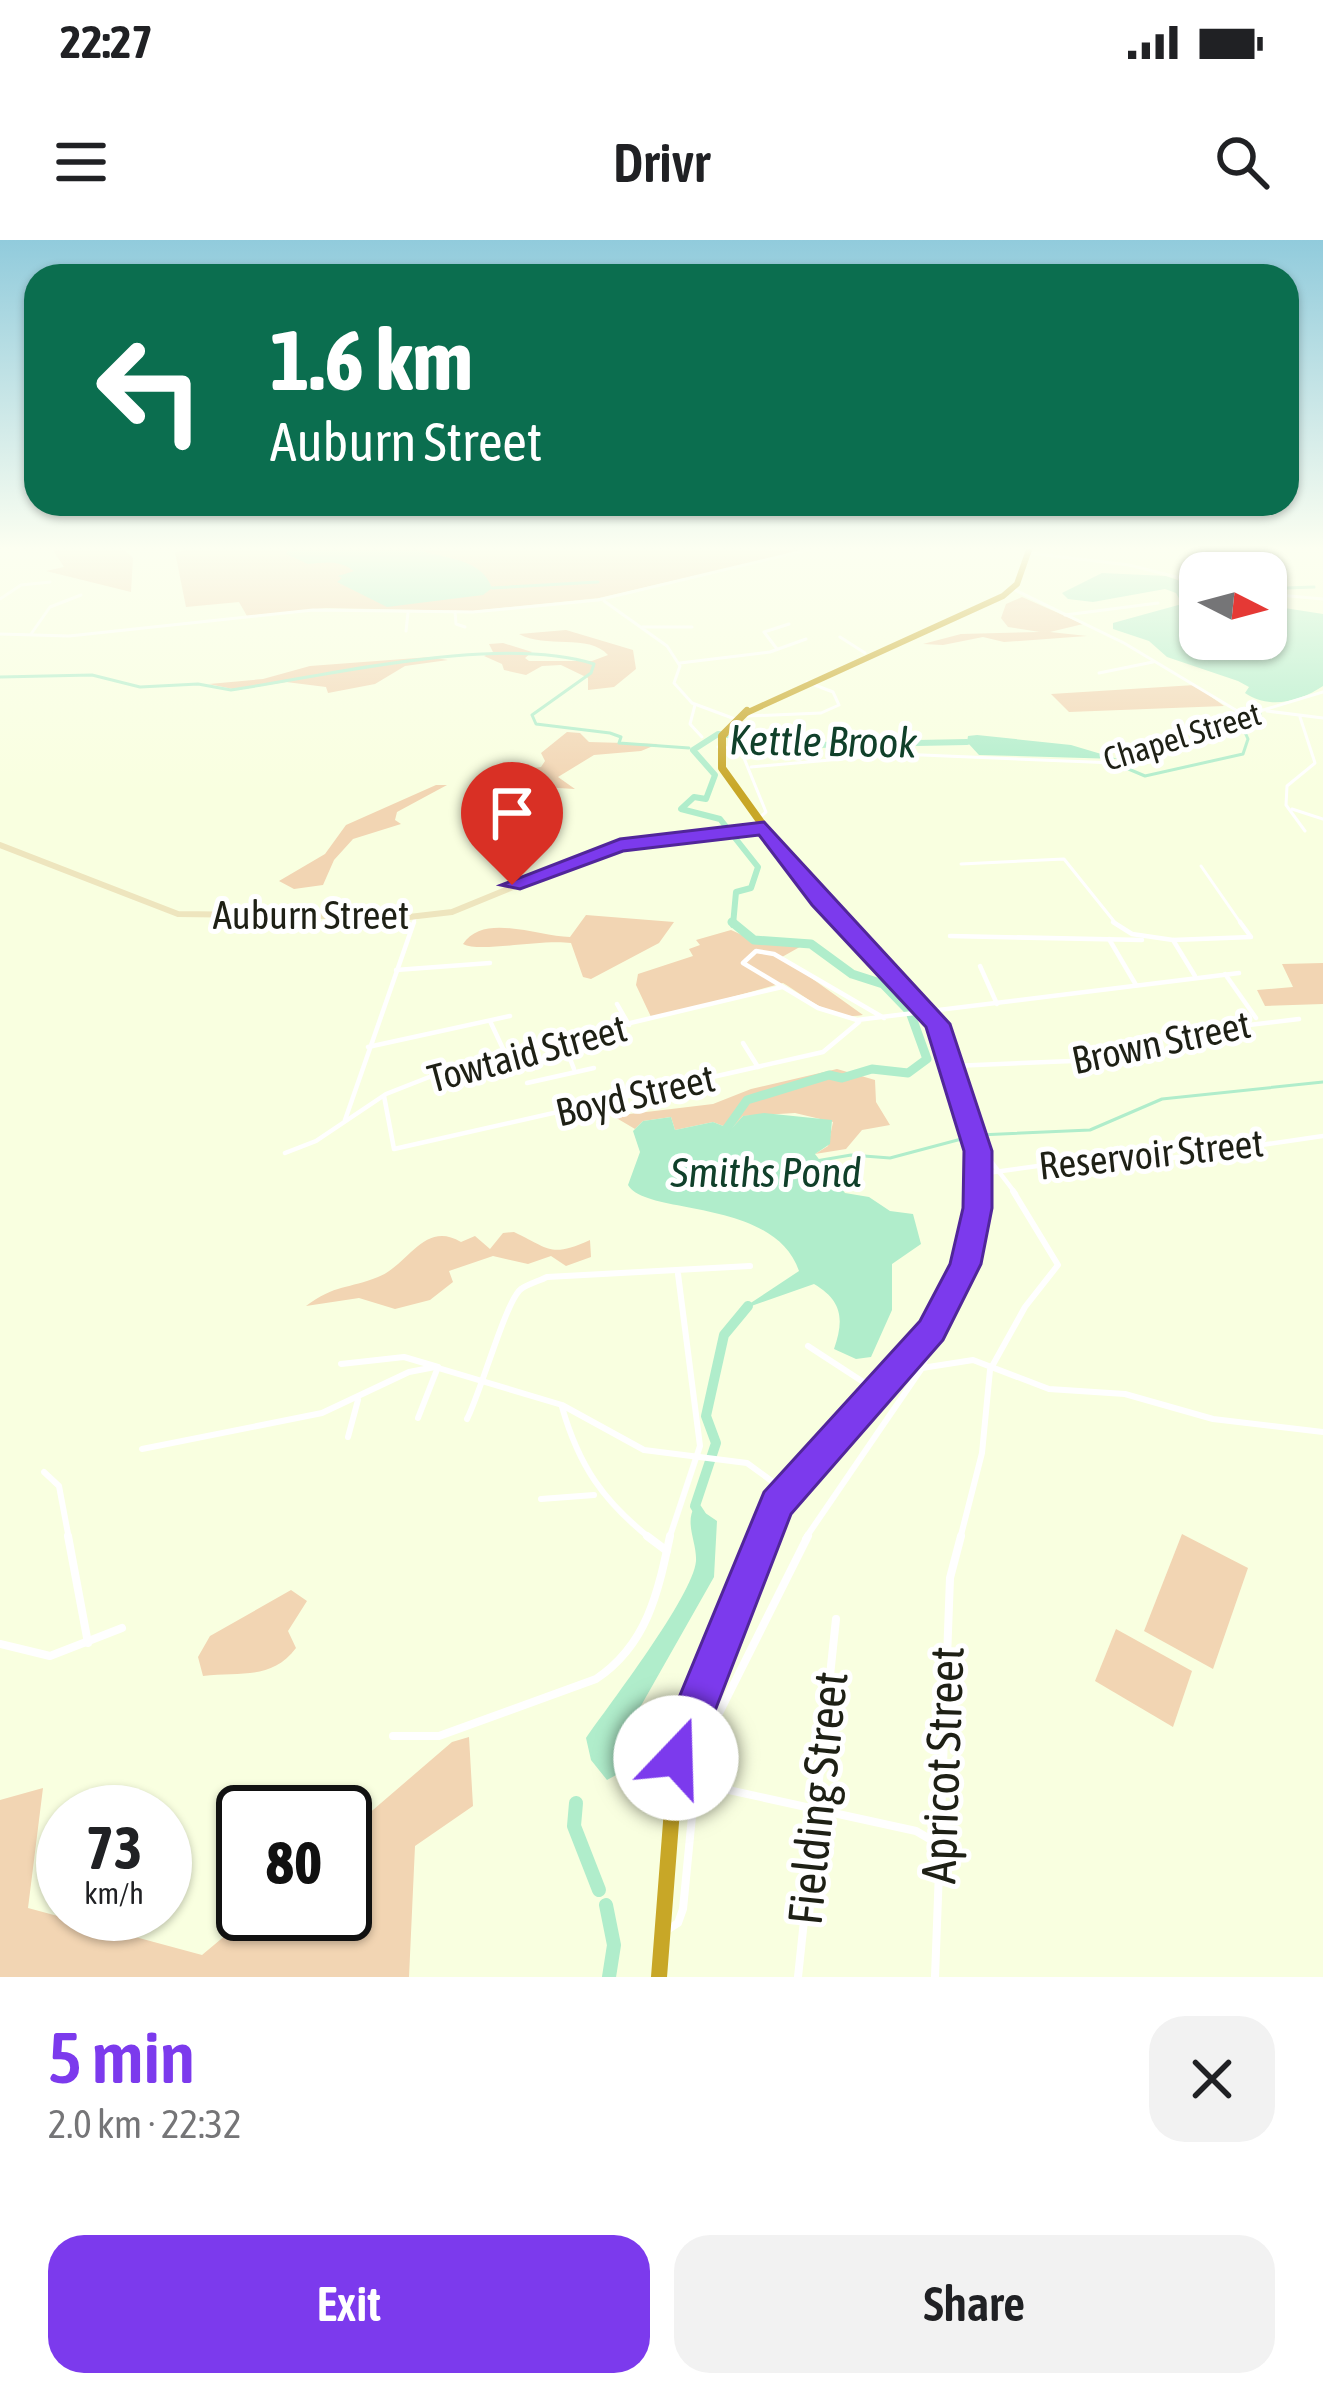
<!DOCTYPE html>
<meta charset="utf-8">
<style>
:root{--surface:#fff;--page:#f2f2f2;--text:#202124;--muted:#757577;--accent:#7c3aed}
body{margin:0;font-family:"Asap Condensed",sans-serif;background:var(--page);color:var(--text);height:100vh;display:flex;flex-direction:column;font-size:45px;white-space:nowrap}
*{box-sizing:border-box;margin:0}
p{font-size:39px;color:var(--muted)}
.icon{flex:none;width:66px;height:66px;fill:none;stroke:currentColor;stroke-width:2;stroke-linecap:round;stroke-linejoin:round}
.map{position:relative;height:1737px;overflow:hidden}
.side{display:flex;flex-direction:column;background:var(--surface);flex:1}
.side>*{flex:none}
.top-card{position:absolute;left:24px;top:24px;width:1275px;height:252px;border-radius:36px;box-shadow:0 3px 9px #0004;background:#0b6e4f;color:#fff;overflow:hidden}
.needle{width:78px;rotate:96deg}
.fabs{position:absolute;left:1179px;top:312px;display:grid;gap:24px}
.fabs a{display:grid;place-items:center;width:108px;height:108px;border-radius:24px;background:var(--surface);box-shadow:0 3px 9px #0004;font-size:60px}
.speed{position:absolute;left:36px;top:1545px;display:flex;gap:24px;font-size:60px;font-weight:700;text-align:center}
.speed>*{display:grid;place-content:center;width:156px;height:156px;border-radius:50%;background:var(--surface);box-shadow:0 3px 9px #0004;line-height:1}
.speed small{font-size:30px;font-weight:400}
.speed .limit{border:6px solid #111;border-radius:18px;background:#fff;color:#111}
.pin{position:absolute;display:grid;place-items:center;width:102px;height:102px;color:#fff;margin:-123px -51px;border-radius:50% 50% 50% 0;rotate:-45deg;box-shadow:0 0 12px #0007}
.pin .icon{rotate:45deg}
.me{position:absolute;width:132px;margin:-66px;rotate:21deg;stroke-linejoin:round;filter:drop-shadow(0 0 9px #0008)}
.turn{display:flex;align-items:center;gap:42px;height:252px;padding:0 48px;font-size:54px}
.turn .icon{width:156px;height:156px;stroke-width:2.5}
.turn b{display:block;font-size:84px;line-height:102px}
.round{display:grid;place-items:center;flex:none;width:126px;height:126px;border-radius:36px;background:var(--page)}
.overview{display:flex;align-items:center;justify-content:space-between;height:204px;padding:0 48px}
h1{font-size:72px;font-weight:600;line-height:90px;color:var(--accent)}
.button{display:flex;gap:24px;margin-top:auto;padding:24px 48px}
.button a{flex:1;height:138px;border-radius:36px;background:var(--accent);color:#fff;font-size:48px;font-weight:600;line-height:138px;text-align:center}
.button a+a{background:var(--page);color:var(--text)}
.status{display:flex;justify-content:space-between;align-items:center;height:84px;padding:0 60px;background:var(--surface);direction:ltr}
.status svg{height:33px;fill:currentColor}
header{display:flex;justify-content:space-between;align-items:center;height:156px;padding:0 48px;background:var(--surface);font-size:54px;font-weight:600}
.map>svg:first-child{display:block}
.green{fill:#f2d5b3}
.water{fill:#b0edcb}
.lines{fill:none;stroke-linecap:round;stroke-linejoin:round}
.stream{stroke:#b0edcb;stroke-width:3}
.river-far3{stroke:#b0edcb;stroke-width:6}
.river-far2{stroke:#b0edcb;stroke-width:9}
.river-far1{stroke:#b0edcb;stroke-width:10}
.river{stroke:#b0edcb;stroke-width:14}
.street-far3{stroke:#fff;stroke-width:3}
.street-far2{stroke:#fff;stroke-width:4.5}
.street-far1{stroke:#fff;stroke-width:6}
.street{stroke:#fff;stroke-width:8}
.secondary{stroke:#eee5be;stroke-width:6}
.highway-far4{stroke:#c8a727;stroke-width:6}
.highway-far3{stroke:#c8a727;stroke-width:8}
.highway-far2{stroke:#c8a727;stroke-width:10}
.highway-far1{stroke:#c8a727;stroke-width:12}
.highway{stroke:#c8a727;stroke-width:16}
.route{fill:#7c3aed;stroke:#51269a;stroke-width:3}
.labels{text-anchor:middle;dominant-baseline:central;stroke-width:10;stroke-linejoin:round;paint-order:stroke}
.far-street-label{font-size:33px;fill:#1e2015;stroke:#fff}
.street-label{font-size:39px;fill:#1e2015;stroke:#fff}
.water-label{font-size:42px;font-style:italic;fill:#10402a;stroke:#fff}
.near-street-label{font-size:48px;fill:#1e2015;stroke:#fff}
</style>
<div class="status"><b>22:27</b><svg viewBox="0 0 49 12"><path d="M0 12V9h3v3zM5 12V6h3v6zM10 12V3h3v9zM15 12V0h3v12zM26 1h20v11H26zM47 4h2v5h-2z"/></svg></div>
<header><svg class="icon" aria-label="menu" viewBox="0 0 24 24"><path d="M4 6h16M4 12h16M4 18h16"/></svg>Drivr<svg class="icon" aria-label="search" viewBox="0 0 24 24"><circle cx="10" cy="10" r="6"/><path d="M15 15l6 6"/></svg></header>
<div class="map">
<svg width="1323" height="1737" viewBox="0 0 1323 1737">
<rect width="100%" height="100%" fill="#f9ffe0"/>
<g class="green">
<path d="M51 307H122L133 318 131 352 46 331 64 327Z"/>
<path d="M206 307H810L811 309 599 358 472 371 326 368 247 376 239 362 186 367 175 312Z"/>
<path d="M1022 357 1083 384 1050 392 1087 396 1004 402 983 397 943 405 923 404 961 394 1040 392 1008 387 1001 378 1006 364Z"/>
<path d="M566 390 633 410 636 429 614 447 588 450V438L561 425 542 426 526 435 504 430 502 424 484 416 493 412 489 404 503 403 532 412 525 418 529 421H592L608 415C589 393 545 409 519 394Z"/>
<path d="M430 417 448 420 405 426 375 444 328 453 326 447 286 442 237 450 209 444 263 439 310 426Z"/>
<path d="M1195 445 1224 466 1069 472 1051 454Z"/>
<path d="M567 492 580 493 589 502 658 504 641 511 594 515 558 537 575 549 491 544 497 533 541 527 545 521 541 513Z"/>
<path d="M436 545H447L397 572 395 580 401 584 353 599 334 620 323 645 294 649 279 641 325 614 346 585Z"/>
<path d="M586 675 674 682 659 703 591 739 583 737 571 703C539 699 480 713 463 704 484 672 538 697 570 697Z"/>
<path d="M731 690 760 703 805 704 782 717 863 775C832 781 808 758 783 743L652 779 636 745 638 734 693 716 689 709 700 705 696 700Z"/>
<path d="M1323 723V764L1265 766 1257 750 1293 747 1282 724Z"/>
<path d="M837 829 875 840 876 862 890 885 862 890 846 909 815 914 828 906 833 882 795 873 743 876 731 889 713 882 675 890 671 877 643 881 635 889 613 876 713 864 751 849Z"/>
<path d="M514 992C550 1009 550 1018 590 1000L591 1017 566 1026 551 1016 528 1024 493 1016 449 1031 453 1042 430 1060 395 1069 359 1058 306 1066C335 1044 349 1049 378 1037 409 1025 424 980 461 1002L475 996 490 1009 503 993Z"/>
<path d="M1182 1294 1248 1328 1213 1429 1144 1391Z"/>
<path d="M291 1350 307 1361 288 1391 296 1408C271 1441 240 1431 203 1436L198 1417 210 1396Z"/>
<path d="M1116 1389 1192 1431 1173 1487 1095 1441Z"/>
<path d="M469 1497 473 1566 415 1606 409 1737H0V1560L43 1548 28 1668 202 1715 251 1674H345V1594L452 1502Z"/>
</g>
<g class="water">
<path d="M411 307C440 320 480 315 492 348L483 355 387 367 337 342 342 338 338 336 354 331C338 319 324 323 308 324L286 314 289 309H274Z"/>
<path d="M1102 333 1166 336 1200 348V399H1266V365L1323 374V446C1301 461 1269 470 1245 453L1249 447 1238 441 1167 417 1149 401 1113 389V383L1182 364 1176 353 1165 349 1093 362 1068 359 1062 353Z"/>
<path d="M977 495 1071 505 1118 519 979 515 967 502 968 496Z"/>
<path d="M764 873 832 880 830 904 815 914 845 953 869 957 890 971 913 974 921 1004 892 1024V1070L871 1117 856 1119 834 1109C844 1080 843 1061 814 1044L740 1070 799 1031C774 957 645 976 628 945L640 912 633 891 643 881 671 877 675 890 713 882 731 889 743 876Z"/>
<path d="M695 1266 717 1281 714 1337 634 1478 618 1534 607 1540 591 1520 586 1498C609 1465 693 1356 696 1321 697 1302 684 1283 695 1266Z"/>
</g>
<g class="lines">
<g class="stream">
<path d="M492 348 598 342"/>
<path d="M1286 348 1314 347"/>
<path d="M0 437 92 435 140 447 198 444 231 450C331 435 499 394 594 424L591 433 532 475 536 484 610 493 621 497 619 503 689 508"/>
<path d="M1119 525 1145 536 1243 514 1248 499 1243 488 1254 485 1260 474"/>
<path d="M979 895 1090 890 1162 859 1323 842"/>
<path d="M816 921 851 915 890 918 969 897"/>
</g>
<path class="river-far3" d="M733 685 736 652 751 648 758 627 720 579 681 569 694 557 706 559 715 535 693 510 718 494 817 505 967 502"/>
<path class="river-far2" d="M722 895 747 860 829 835 842 838 872 829 908 833 927 819 910 772 883 744 852 734 811 704 754 700 732 682"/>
<path class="river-far1" d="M701 1275 695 1266 716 1203 706 1176 724 1095 748 1066"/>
<g class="river">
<path d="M576 1563 574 1586 599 1650"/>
<path d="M606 1665 614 1705 609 1737"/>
</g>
<g class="street-far3">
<path d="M1029 313 1129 325 1200 343"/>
<path d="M1013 349 1124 403 1244 475"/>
<path d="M1266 354 1323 359"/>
<path d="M0 359 21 345 50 342"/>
<path d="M604 361 667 406 680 426 674 443 692 463 735 479"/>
<path d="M455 372 456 384 465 387"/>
<path d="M1065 375 1158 363"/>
<path d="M642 387H692"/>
<path d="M406 391 408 373"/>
<path d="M0 394 69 396 313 370 473 372 598 360 819 307"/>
<path d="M31 394 50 367 81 355"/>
<path d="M840 397 865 413"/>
<path d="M777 409 764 392 789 384"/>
<path d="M680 423 770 412 806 399"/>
<path d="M1099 433 1153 422"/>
<path d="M695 465 690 484 702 497"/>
<path d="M1267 471 1323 478"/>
<path d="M747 476 821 473 839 465 833 452 807 442"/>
<path d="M1300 477 1315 523 1287 546 1286 565 1305 591"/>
<path d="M737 501 766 572 758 579"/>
<path d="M718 507 741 509"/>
<path d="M751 527 898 514 1115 523 1167 499 1323 452"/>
<path d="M1292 569 1323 579"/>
<path d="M961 624 1064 619 1117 685"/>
<path d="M1201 626 1242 685"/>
<path d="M413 685 416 676"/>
</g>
<g class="street-far2">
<path d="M1113 682 1132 694 1173 700 1195 736"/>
<path d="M950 696 1142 700"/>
<path d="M1109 699 1136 745"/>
<path d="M1173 700 1251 697 1240 682"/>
<path d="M980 726 997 764"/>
<path d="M396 730 490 723"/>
<path d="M1225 734 1256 778"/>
<path d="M617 764 629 785"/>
<path d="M884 778 774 714 756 711 743 723 818 768 857 780 1239 733"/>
<path d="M490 781 505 813"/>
<path d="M563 801 574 829"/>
<path d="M743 803 758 827"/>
<path d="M368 807 510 776"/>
<path d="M952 826 1097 820 1164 795 1299 779"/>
<path d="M527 843 594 828"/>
<path d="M384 856 394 909 823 812 859 782"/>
<path d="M345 880 414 682"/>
<path d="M980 907 1016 954"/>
<path d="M285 913 316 901 386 854 470 821 782 747"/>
<path d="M980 934 1110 916 1164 919 1323 896"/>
</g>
<g class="street-far1">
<path d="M808 1106 874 1149"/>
<path d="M341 1124 404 1117 438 1127 418 1178"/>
<path d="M922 1128 973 1120 1049 1149 1125 1154 1213 1179 1323 1192"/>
<path d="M562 1167C579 1226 603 1261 651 1299"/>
<path d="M467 1179C481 1152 506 1060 521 1049 528 1044 539 1041 547 1037L750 1026"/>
<path d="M348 1197 358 1160"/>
<path d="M142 1209 322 1173 409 1132 435 1127 562 1165 644 1210 747 1223 784 1250"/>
<path d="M44 1232 59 1246 69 1299"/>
<path d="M541 1259 594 1255"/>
<path d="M669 1299 700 1206 678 1034"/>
<path d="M805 1299 922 1128 940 1079"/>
<path d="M960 1299 982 1213 990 1130 1025 1067 1058 1025 1013 951"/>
</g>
<g class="street">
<path d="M68 1296 88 1403"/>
<path d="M647 1296 667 1311"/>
<path d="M0 1404 50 1416 122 1388"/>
<path d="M393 1496H439L596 1439C647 1405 658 1353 670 1296"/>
<path d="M692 1542 916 1591 940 1605"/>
<path d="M667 1690 678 1683 683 1669 698 1515 808 1296"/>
<path d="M798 1737 836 1379"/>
<path d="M935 1737 950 1338 961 1296"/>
</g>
<path class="secondary" d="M0 605 178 674 409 677 452 672 610 607 764 588"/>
<path class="highway-far4" d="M744 474 1003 356 1017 344 1030 307"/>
<path class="highway-far3" d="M747 471 722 496V528L805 644 844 685"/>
<path class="highway-far2" d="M841 682 938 784 978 911 979 954"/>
<path class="highway-far1" d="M762 1299C814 1164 972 1116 979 951"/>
<path class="highway" d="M659 1737 676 1518 763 1296"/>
</g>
<linearGradient id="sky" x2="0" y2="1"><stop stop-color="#91cbdc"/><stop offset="0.56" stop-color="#fcfff1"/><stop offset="1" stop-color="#fcfff1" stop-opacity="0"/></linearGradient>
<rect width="1323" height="551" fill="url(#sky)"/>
<path class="route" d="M764 582 950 784 992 911V968L981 1024 943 1100 791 1274 691 1533 676 1540 661 1533 654 1518 764 1252 920 1081 950 1024 963 968 964 911 926 787 812 665 759 595 623 611 520 649 501 645 620 599Z"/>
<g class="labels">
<g class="far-street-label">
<text transform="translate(1182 496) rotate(-17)">Chapel Street</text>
</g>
<g class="street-label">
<text x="311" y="675">Auburn Street</text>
<text transform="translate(1161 802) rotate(-12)">Brown Street</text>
<text transform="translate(527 813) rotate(-15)">Towtaid Street</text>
<text transform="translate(635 855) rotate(-13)">Boyd Street</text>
<text transform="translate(1151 914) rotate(-6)">Reservoir Street</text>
</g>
<g class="water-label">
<text transform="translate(823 501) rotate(1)">Kettle Brook</text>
<text x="766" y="932">Smiths Pond</text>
</g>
<g class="near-street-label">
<text transform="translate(942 1525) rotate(-88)">Apricot Street</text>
<text transform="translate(817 1558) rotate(-84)">Fielding Street</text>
</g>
</g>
</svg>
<div class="fabs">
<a><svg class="needle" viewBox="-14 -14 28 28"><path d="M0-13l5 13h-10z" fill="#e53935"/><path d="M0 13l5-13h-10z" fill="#757577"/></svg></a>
</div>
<div class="speed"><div>73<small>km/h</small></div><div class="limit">80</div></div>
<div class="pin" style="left:512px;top:645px;background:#d93025"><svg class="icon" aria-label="arrive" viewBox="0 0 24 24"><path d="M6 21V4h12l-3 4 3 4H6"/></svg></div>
<svg class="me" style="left:676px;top:1518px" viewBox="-20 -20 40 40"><circle r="19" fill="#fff"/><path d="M0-13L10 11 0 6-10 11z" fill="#7c3aed"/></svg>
<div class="top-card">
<div class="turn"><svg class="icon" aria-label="left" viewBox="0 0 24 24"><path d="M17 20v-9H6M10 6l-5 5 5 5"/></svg><div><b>1.6 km</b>Auburn Street</div></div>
</div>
</div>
<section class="side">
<div class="overview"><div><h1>5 min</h1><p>2.0 km · 22:32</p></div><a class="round"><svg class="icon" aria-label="close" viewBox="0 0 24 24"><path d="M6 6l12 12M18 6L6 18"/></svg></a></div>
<div class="button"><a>Exit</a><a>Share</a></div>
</section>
